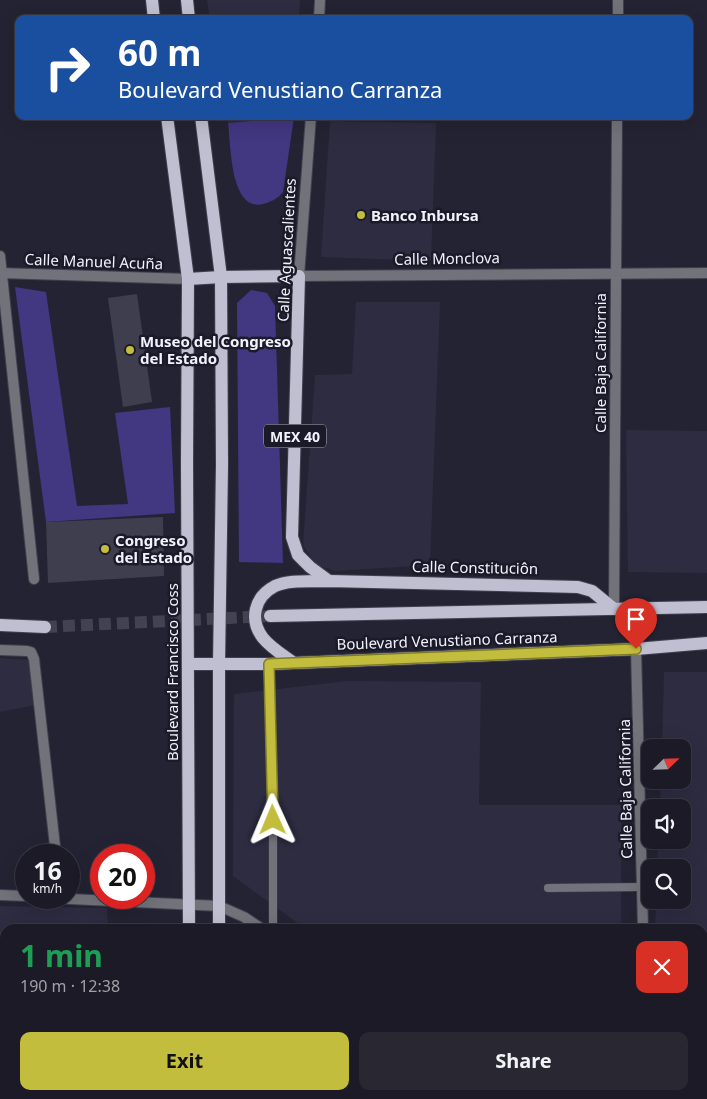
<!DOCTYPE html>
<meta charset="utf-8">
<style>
:root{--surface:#1b1a26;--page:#282732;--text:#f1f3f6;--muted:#a0a1a7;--line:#393843;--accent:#c3bd3e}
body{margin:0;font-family:"Noto Sans",sans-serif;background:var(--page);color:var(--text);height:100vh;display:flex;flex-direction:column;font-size:19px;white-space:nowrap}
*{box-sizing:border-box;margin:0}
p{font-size:16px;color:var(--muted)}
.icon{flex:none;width:28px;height:28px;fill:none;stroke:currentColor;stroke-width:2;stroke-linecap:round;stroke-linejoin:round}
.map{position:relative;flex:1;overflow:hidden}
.panel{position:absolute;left:0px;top:924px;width:708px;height:176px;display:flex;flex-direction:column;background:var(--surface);border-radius:15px 15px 0 0;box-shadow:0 5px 20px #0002,0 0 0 1px var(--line)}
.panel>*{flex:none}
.hud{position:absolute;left:15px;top:15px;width:678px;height:105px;border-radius:10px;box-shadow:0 5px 20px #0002,0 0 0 1px var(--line);background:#1a4fa0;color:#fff;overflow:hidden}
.needle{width:32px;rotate:67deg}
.fabs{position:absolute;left:641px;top:739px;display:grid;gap:10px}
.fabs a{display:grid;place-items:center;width:50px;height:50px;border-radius:10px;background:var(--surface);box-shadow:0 5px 20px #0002,0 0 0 1px var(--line);font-size:25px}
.speed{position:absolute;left:15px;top:844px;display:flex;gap:10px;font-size:25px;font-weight:700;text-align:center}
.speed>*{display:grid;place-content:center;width:65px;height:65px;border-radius:50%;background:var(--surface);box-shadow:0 5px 20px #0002,0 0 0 1px var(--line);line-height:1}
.speed small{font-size:12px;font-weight:400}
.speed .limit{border:8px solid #d22;background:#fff;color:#111}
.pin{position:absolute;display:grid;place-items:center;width:42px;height:42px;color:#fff;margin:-51px -21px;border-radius:50% 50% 50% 0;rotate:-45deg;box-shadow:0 0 5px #0007}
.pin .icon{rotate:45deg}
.me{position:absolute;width:55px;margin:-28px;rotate:359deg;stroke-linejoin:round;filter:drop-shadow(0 0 4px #0008)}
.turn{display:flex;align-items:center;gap:18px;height:105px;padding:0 20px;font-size:22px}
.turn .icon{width:65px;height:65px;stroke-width:2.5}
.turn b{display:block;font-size:35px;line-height:42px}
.round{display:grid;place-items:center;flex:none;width:52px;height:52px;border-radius:10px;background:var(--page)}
.overview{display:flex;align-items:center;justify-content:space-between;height:85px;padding:0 20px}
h1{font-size:30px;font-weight:700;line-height:38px;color:#1e9e55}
.button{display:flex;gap:10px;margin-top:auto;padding:10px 20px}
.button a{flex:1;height:58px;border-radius:10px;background:var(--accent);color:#111;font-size:20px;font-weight:700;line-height:58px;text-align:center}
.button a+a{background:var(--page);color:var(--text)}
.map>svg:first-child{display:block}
.built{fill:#2d2c41}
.green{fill:#423781}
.building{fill:#3e3e4f}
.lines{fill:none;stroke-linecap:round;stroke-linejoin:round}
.primary-tunnel{stroke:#434251;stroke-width:12;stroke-dasharray:12 6;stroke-linecap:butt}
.service-casing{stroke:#41404f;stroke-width:9}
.minor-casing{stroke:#41404f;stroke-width:12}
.primary-casing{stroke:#41404f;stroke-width:14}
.service{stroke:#72727a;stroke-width:8}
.minor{stroke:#72727a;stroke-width:10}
.primary{stroke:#c0bfd1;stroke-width:12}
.route-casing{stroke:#7f7b28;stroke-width:12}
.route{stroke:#c3bd3e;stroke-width:9}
.poi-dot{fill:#c3bd3e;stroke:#1b1a29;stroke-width:2}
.labels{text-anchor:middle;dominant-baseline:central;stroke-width:5;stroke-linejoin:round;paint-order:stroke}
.shield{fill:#1b1a29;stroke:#b2b1bd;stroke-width:1}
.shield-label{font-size:14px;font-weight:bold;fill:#f2f2fd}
.poi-label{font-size:15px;font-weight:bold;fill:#f2f2fd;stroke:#1b1a29;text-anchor:start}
.street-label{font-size:15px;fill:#f2f2fd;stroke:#1b1a29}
</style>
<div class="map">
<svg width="707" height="1099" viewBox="0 0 707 1099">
<rect width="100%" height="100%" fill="#242333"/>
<g class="built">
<path d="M207 0H300L299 19H210Z"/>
<path d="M227 116H294L228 123Z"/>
<path d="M330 121 436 123 431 261 321 257Z"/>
<path d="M356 302H440L430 565 336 571 316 565 303 545 315 375 352 374Z"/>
<path d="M626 430 707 431V573L628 572Z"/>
<path d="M0 658 30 660 35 705 0 712Z"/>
<path d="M664 672H707V948H703L702 929H655L656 900H682V868L657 867 658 840H682V808L660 807 661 780H682V748L662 747Z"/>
<path d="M347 681 481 682 479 805H621V929H306L233 876 234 694Z"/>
<path d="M0 906 107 908 108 929H5V1095H112V1099H0Z"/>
<path d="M234 1095H623L622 1099H234Z"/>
</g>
<g class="green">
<path d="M294 117 283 192C277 199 273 201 263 204 230 212 231 145 228 123Z"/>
<path d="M15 287 46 292 77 506 128 504 115 413 170 407 175 513 46 522Z"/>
<path d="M251 290 267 293 275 306 283 563 239 562 237 303Z"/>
</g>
<g class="building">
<path d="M137 294 152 402 123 407 108 298Z"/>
<path d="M163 517 164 576 48 583 46 522Z"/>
</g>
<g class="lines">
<path class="primary-tunnel" d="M45 627 270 616"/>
<defs>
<g id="service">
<path d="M269 664 273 820V929"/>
<path d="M548 888 642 887"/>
<path d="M258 1098 285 1099"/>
<path d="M367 1099 372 1095"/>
</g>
<g id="minor">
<path d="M319 19 320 0"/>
<path d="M618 19V0"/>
<path d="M311 116 299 276 707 273"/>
<path d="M0 256 34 579"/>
<path d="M0 273 188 279"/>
<path d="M614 609 617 116"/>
<path d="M636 649 643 929"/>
<path d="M0 650 27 651 31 652 34 659 56 855"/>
<path d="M0 895 26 896"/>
<path d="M49 898 219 906 244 917 262 929"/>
<path d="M702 964H707"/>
<path d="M644 1099V1095"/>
</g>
<g id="primary">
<path d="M152 0 154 19"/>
<path d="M187 0 189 19"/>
<path d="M167 116 188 279 187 462 189 929"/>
<path d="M201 116 221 277 222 465 219 664V929"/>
<path d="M188 279 221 277 299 276 292 537 298 555 310 567 329 581"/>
<path d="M270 616 707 607"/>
<path d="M0 625 45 627"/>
<path d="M294 663C283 655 271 648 263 638 249 620 254 597 275 586 290 579 312 582 329 581L578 587 592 591 614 609"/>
<path d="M189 664H269L636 649 707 643"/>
<path d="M188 1099V1095"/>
<path d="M217 1099V1095"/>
</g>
</defs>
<use href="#service" class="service-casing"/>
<use href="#minor" class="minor-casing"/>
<use href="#primary" class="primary-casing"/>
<use href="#service" class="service"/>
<use href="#minor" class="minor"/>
<use href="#primary" class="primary"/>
</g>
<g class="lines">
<defs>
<path id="route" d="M273 820 269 664 636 649"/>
</defs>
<use href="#route" class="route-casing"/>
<use href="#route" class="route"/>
</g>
<g class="poi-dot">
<circle cx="361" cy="215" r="5"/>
<circle cx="130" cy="350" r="5"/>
<circle cx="105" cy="549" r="5"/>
</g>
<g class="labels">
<rect class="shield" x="264" y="424.5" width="62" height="23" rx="4"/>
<g class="shield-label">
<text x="295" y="436">MEX 40</text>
</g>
<g class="poi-label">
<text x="371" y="215">Banco Inbursa</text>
<text x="140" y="341">Museo del Congreso<tspan x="140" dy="17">del Estado</tspan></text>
<text x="115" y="540">Congreso<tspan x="115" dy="17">del Estado</tspan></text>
</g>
<g class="street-label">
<text transform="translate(286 250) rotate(-87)">Calle Aguascalientes</text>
<text transform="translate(447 258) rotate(-1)">Calle Monclova</text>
<text transform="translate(94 261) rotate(2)">Calle Manuel Acuña</text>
<text transform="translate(600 363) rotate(-90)">Calle Baja California</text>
<text transform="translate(475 567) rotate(1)">Calle Constituciôn</text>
<text transform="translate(447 640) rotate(-2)">Boulevard Venustiano Carranza</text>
<text transform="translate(172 672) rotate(-90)">Boulevard Francisco Coss</text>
<text transform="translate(625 789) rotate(-91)">Calle Baja California</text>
</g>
</g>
</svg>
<div class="fabs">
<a><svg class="needle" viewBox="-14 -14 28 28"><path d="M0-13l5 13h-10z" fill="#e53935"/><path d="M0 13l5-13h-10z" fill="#a0a1a7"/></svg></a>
<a><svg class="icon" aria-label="sound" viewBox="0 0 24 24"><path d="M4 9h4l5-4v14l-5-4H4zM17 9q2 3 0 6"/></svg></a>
<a><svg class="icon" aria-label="search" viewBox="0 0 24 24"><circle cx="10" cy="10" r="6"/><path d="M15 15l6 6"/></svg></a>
</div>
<div class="speed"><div>16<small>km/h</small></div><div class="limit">20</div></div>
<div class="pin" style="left:636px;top:649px;background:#d93025"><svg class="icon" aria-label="arrive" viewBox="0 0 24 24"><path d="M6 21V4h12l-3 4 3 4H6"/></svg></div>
<svg class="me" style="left:273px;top:820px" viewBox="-20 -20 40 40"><path d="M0-17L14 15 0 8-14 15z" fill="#c3bd3e" stroke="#fff" stroke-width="4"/></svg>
<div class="hud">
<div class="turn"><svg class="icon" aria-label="right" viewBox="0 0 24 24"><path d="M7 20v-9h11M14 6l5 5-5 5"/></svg><div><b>60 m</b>Boulevard Venustiano Carranza</div></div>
</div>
<section class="panel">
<div class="overview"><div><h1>1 min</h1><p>190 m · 12:38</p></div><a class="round" style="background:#d93025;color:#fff"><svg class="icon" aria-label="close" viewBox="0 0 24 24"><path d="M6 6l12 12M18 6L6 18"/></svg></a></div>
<div class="button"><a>Exit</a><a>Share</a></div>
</section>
</div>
